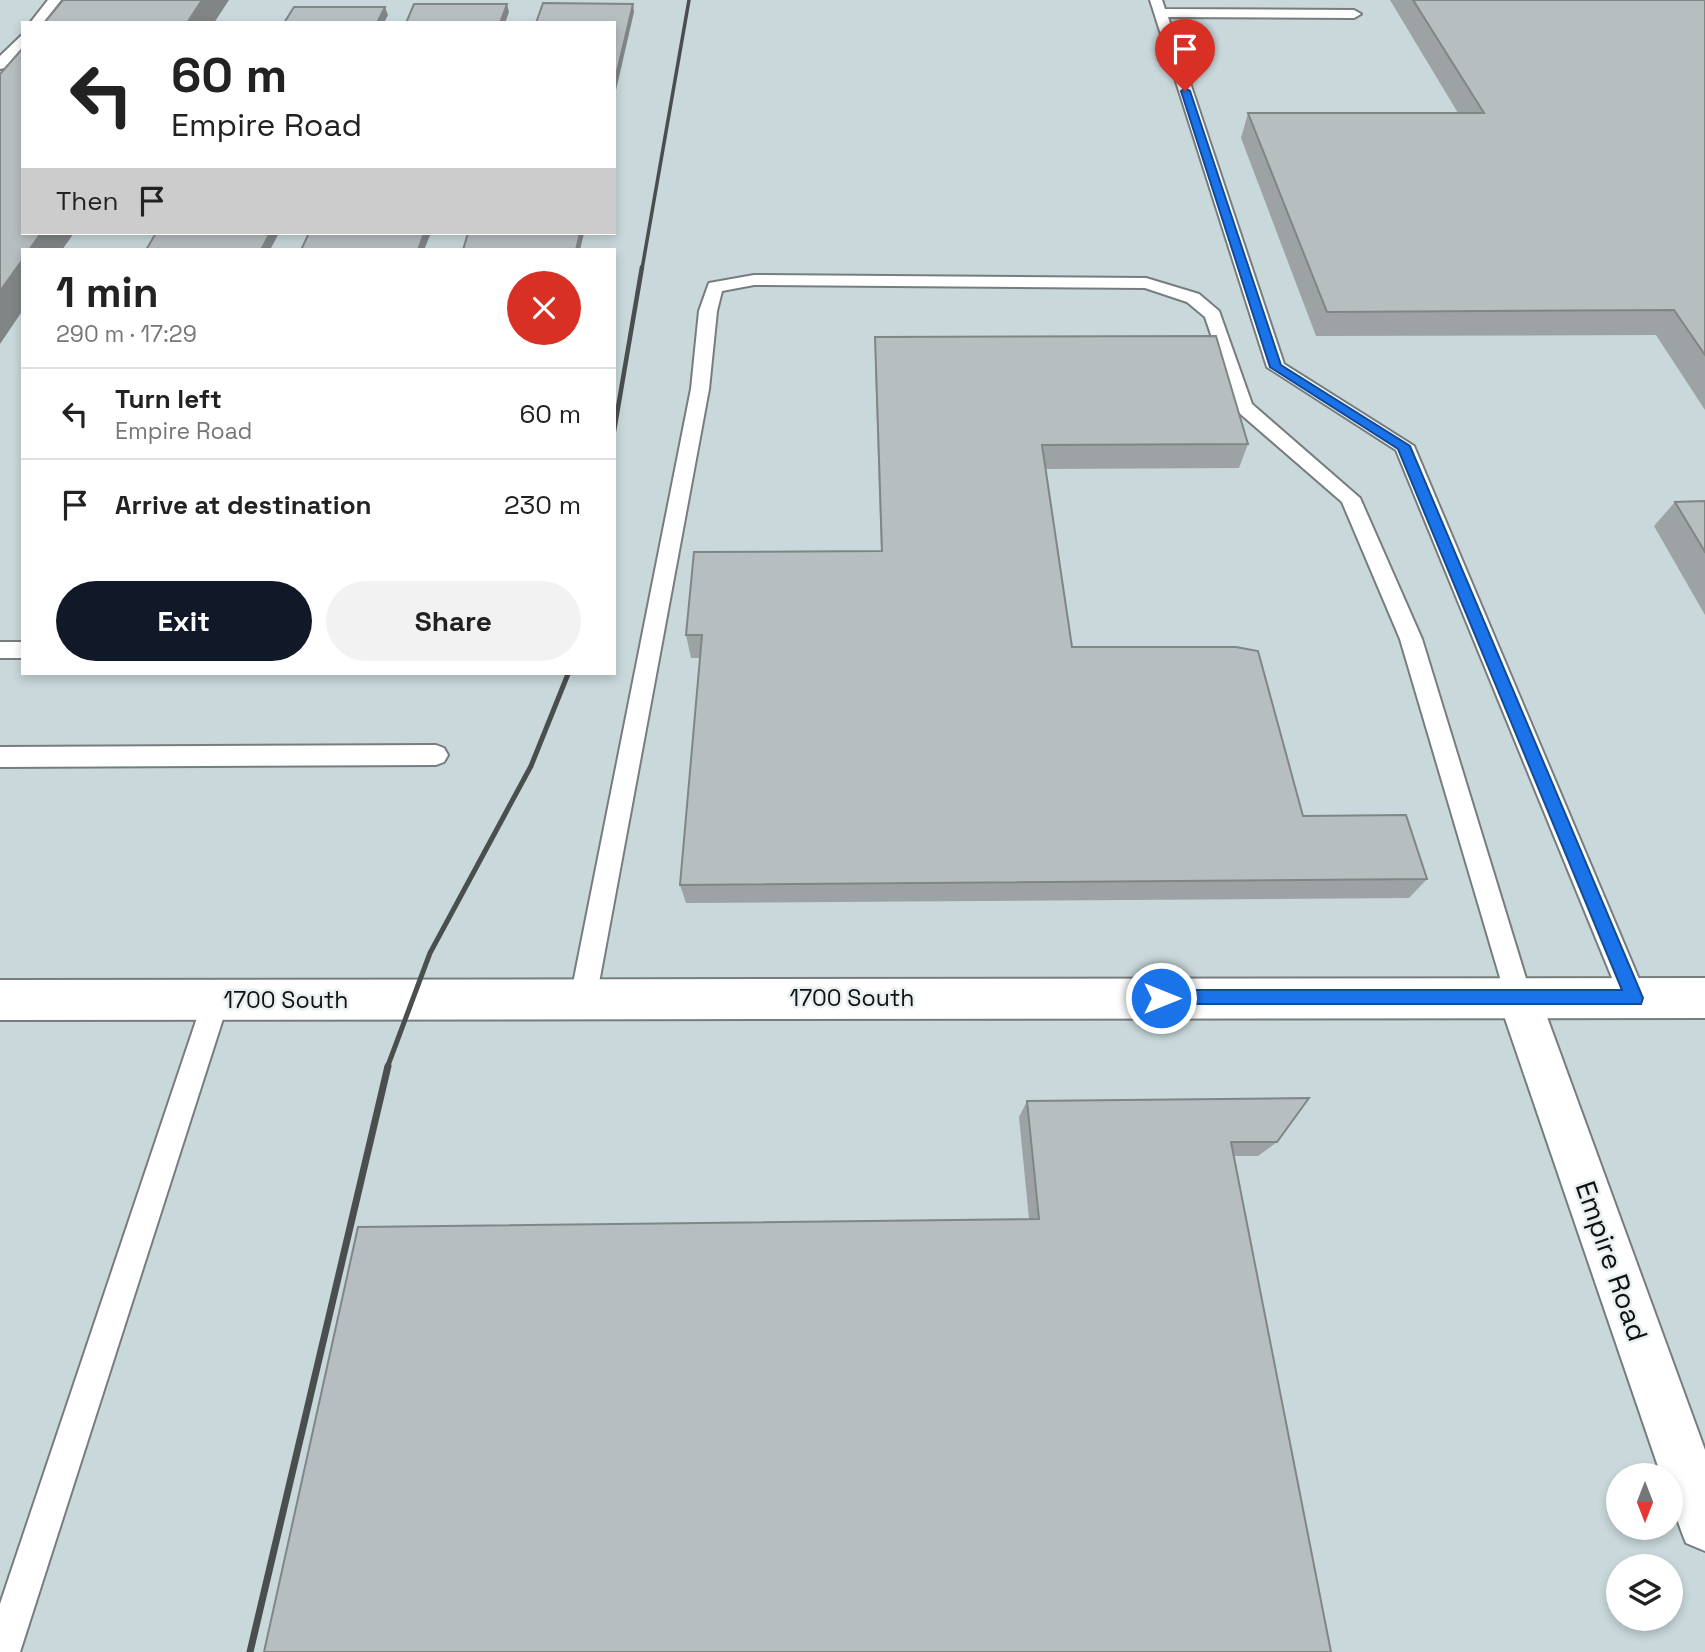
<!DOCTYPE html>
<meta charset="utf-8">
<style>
:root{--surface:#fff;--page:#f2f2f2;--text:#222;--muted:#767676;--line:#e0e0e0;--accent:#111827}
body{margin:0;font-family:"Space Grotesk",sans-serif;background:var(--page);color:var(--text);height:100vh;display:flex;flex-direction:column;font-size:26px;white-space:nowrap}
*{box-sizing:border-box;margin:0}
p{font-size:23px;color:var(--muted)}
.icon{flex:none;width:38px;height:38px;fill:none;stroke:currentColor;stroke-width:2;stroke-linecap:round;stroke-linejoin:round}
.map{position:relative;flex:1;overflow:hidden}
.sheet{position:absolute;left:21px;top:248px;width:595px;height:427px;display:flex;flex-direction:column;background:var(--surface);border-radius:0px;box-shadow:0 4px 10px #0003}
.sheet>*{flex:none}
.hud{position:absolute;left:21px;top:21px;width:595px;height:214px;border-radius:0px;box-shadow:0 4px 10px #0003;background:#fff;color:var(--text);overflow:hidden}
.needle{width:46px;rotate:180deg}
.controls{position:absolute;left:1606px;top:1463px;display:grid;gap:14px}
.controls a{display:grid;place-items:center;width:77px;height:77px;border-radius:50%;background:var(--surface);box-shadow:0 4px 10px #0003;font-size:35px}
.pin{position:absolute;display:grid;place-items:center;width:60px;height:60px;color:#fff;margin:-72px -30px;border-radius:50% 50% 50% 0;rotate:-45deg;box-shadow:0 0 7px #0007}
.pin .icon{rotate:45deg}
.me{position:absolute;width:77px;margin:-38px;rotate:90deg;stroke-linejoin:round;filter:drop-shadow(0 0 5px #0008)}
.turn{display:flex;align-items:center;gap:24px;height:147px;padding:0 35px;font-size:32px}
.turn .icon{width:91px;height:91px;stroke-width:2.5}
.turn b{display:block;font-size:49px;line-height:60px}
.then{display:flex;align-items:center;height:66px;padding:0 35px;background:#0003;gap:14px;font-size:26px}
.round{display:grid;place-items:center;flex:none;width:74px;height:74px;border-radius:37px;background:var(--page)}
.headline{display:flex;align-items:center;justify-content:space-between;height:119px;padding:0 35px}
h1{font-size:42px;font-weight:800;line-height:52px}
.button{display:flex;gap:14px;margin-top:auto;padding:14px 35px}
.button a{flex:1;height:80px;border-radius:42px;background:var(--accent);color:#fff;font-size:28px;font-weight:800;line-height:80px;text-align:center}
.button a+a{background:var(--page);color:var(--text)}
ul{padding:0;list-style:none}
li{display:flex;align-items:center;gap:21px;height:91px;padding:0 35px;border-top:2px solid var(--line)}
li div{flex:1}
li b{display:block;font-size:26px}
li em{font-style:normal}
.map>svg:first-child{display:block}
.built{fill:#c8d8db;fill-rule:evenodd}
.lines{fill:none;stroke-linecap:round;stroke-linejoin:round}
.lane-casing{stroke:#777d7e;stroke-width:4}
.street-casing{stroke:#777d7e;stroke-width:4}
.secondary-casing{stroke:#777d7e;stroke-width:4}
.lane{fill:#fff;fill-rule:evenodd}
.street{fill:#fff;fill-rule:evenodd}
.secondary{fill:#fff;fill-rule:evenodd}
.rail-far3{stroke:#4a4e4e;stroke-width:3.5}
.rail-far2{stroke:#4a4e4e;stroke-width:4.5}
.rail-far1{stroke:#4a4e4e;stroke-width:5}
.rail{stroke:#4a4e4e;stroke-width:7}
.wall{fill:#9da3a4}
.shaded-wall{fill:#808586}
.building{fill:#b7bebf;stroke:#808586;stroke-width:2}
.route{fill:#1a73e8;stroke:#114b97;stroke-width:2}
.labels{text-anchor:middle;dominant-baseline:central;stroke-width:5;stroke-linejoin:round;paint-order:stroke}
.street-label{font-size:23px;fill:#0e1111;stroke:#e8eff0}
.near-street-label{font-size:28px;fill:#0e1111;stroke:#e8eff0}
</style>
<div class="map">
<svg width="1705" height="1652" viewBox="0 0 1705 1652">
<rect width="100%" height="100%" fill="#dbe2e3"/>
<path class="built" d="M0 0H1705V1652H0ZM23 23H614V233H23ZM23 250H614V674H23ZM1619 1475H1671V1528H1619ZM1619 1566H1671V1619H1619Z"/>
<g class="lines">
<defs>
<g id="lane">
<path d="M48 0H61L43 23H30Z"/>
<path d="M1150 0H1162L1165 9 1354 10 1361 14 1354 18 1168 17 1284 364 1414 446 1647 998 1644 1007 1634 1011 1624 1007 1396 450 1267 367Z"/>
<path d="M23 34V47L5 68 0 69V56Z"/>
<path d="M754 275 1146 278 1199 294 1219 311 1252 404 1360 498 1422 639 1532 998 1529 1007 1519 1011 1509 1007 1506 998 1400 639 1342 502 1237 411 1205 317 1187 302 1145 288 754 285 722 291 717 311 709 389 596 999 593 1008 583 1012 573 1008 570 999 691 389 699 311 709 283Z"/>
<rect x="0" y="642" width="23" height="16"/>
<path d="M436 745 444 748 448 755 444 762 436 765 0 767V747Z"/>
<path d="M216 987 226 991 229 1000 20 1652H0V1604L203 1000 206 991Z"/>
</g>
<path id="street" d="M1519 978 1534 984 1540 998 1705 1450V1551L1686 1543C1676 1519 1671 1501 1671 1475H1661L1498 998 1504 984Z"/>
<path id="secondary" d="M1705 978V1018L0 1020V980Z"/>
</defs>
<use href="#lane" class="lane-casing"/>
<use href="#street" class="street-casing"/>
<use href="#secondary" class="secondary-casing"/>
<use href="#lane" class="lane"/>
<use href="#street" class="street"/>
<use href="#secondary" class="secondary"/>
<path class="rail-far3" d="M642 269 689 0"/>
<path class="rail-far2" d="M614 431 642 267"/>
<path class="rail-far1" d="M387 1068 430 953 531 766 568 674"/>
<path class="rail" d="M250 1652 388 1066"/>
</g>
<g class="wall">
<path d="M1390 0H1705V410L1656 335 1316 336 1241 138 1248 113H1458Z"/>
<path d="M875 337 1248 444 1239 468 1046 469 1072 647 1303 816 1427 879 1409 898 686 903 680 885 700 658H691L686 635 881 551 875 362Z"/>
<path d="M1705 501V615L1654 526 1675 502Z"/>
<path d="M1027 1101 1277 1142 1258 1156H1234L1331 1652 1029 1219 1019 1117Z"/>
</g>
<g class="shaded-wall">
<path d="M202 0H229L214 23H187Z"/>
<path d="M507 4 509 12 505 23H500Z"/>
<path d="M633 4 634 12 614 99V84Z"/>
<path d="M385 7 388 15 384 23H377Z"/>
<path d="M41 233H74L62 250H29Z"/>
<path d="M270 233H279L270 250H261Z"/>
<path d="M424 233H431L424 250H418Z"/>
<path d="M580 233H584L580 250H576Z"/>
<path d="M23 259V310L0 344V291Z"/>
</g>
<g class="building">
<path d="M63 0H202L187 23H44Z"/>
<path d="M1413 0H1705V355L1674 310 1327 312 1248 113H1484Z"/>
<path d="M543 3 633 4 614 84V23H536Z"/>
<path d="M414 4H507L500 23H406Z"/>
<path d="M294 7H385L377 23H284Z"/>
<path d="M23 48V233H41L29 250H23V259L0 291V74Z"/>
<path d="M156 233H270L261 250H146Z"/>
<path d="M309 233H424L418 250H301Z"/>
<path d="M468 233H580L576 250H463Z"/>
<path d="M1216 336 1248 444 1042 445 1072 647H1236L1258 651 1303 816 1406 815 1427 879 680 885 702 635H686L694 552 882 551 875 337Z"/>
<path d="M1705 501V552L1675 502Z"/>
<path d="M1309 1098 1277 1142H1231L1331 1652H264L358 1227 1039 1219 1027 1101Z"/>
</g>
<path class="route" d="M1185 88 1190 91 1281 365 1410 446 1643 998 1641 1004H1155L1153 998 1155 992 1161 990H1622L1398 449 1270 367 1181 91Z"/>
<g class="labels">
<g class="street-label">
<text x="852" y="998">1700 South</text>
<text x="286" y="1000">1700 South</text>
</g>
<g class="near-street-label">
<text transform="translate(1612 1261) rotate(71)">Empire Road</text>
</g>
</g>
</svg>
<div class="controls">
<a><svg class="needle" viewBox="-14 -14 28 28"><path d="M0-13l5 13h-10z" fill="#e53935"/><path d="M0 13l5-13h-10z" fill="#767676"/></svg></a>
<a><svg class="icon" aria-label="layers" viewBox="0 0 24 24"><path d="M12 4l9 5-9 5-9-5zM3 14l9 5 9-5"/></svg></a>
</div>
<div class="pin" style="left:1185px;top:91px;background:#d93025"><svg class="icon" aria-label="arrive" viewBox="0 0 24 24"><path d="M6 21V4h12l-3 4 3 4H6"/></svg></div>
<svg class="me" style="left:1161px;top:998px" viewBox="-20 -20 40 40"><circle r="17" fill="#1a73e8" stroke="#fff" stroke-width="3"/><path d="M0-11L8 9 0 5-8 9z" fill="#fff"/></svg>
<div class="hud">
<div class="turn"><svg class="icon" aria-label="left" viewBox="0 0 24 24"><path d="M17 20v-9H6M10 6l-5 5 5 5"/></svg><div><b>60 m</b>Empire Road</div></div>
<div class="then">Then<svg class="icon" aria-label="arrive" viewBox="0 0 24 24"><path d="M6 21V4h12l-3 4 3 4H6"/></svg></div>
</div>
<section class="sheet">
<div class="headline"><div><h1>1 min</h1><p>290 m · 17:29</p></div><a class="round" style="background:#d93025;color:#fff"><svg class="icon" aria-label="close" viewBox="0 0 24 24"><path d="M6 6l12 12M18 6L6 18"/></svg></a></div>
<ul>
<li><svg class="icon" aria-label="left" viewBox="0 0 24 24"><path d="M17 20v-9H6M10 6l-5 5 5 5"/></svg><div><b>Turn left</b><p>Empire Road</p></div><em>60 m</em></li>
<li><svg class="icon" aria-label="arrive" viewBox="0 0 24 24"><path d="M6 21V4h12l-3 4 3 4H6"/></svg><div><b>Arrive at destination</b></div><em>230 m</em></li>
</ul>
<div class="button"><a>Exit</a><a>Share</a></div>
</section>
</div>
